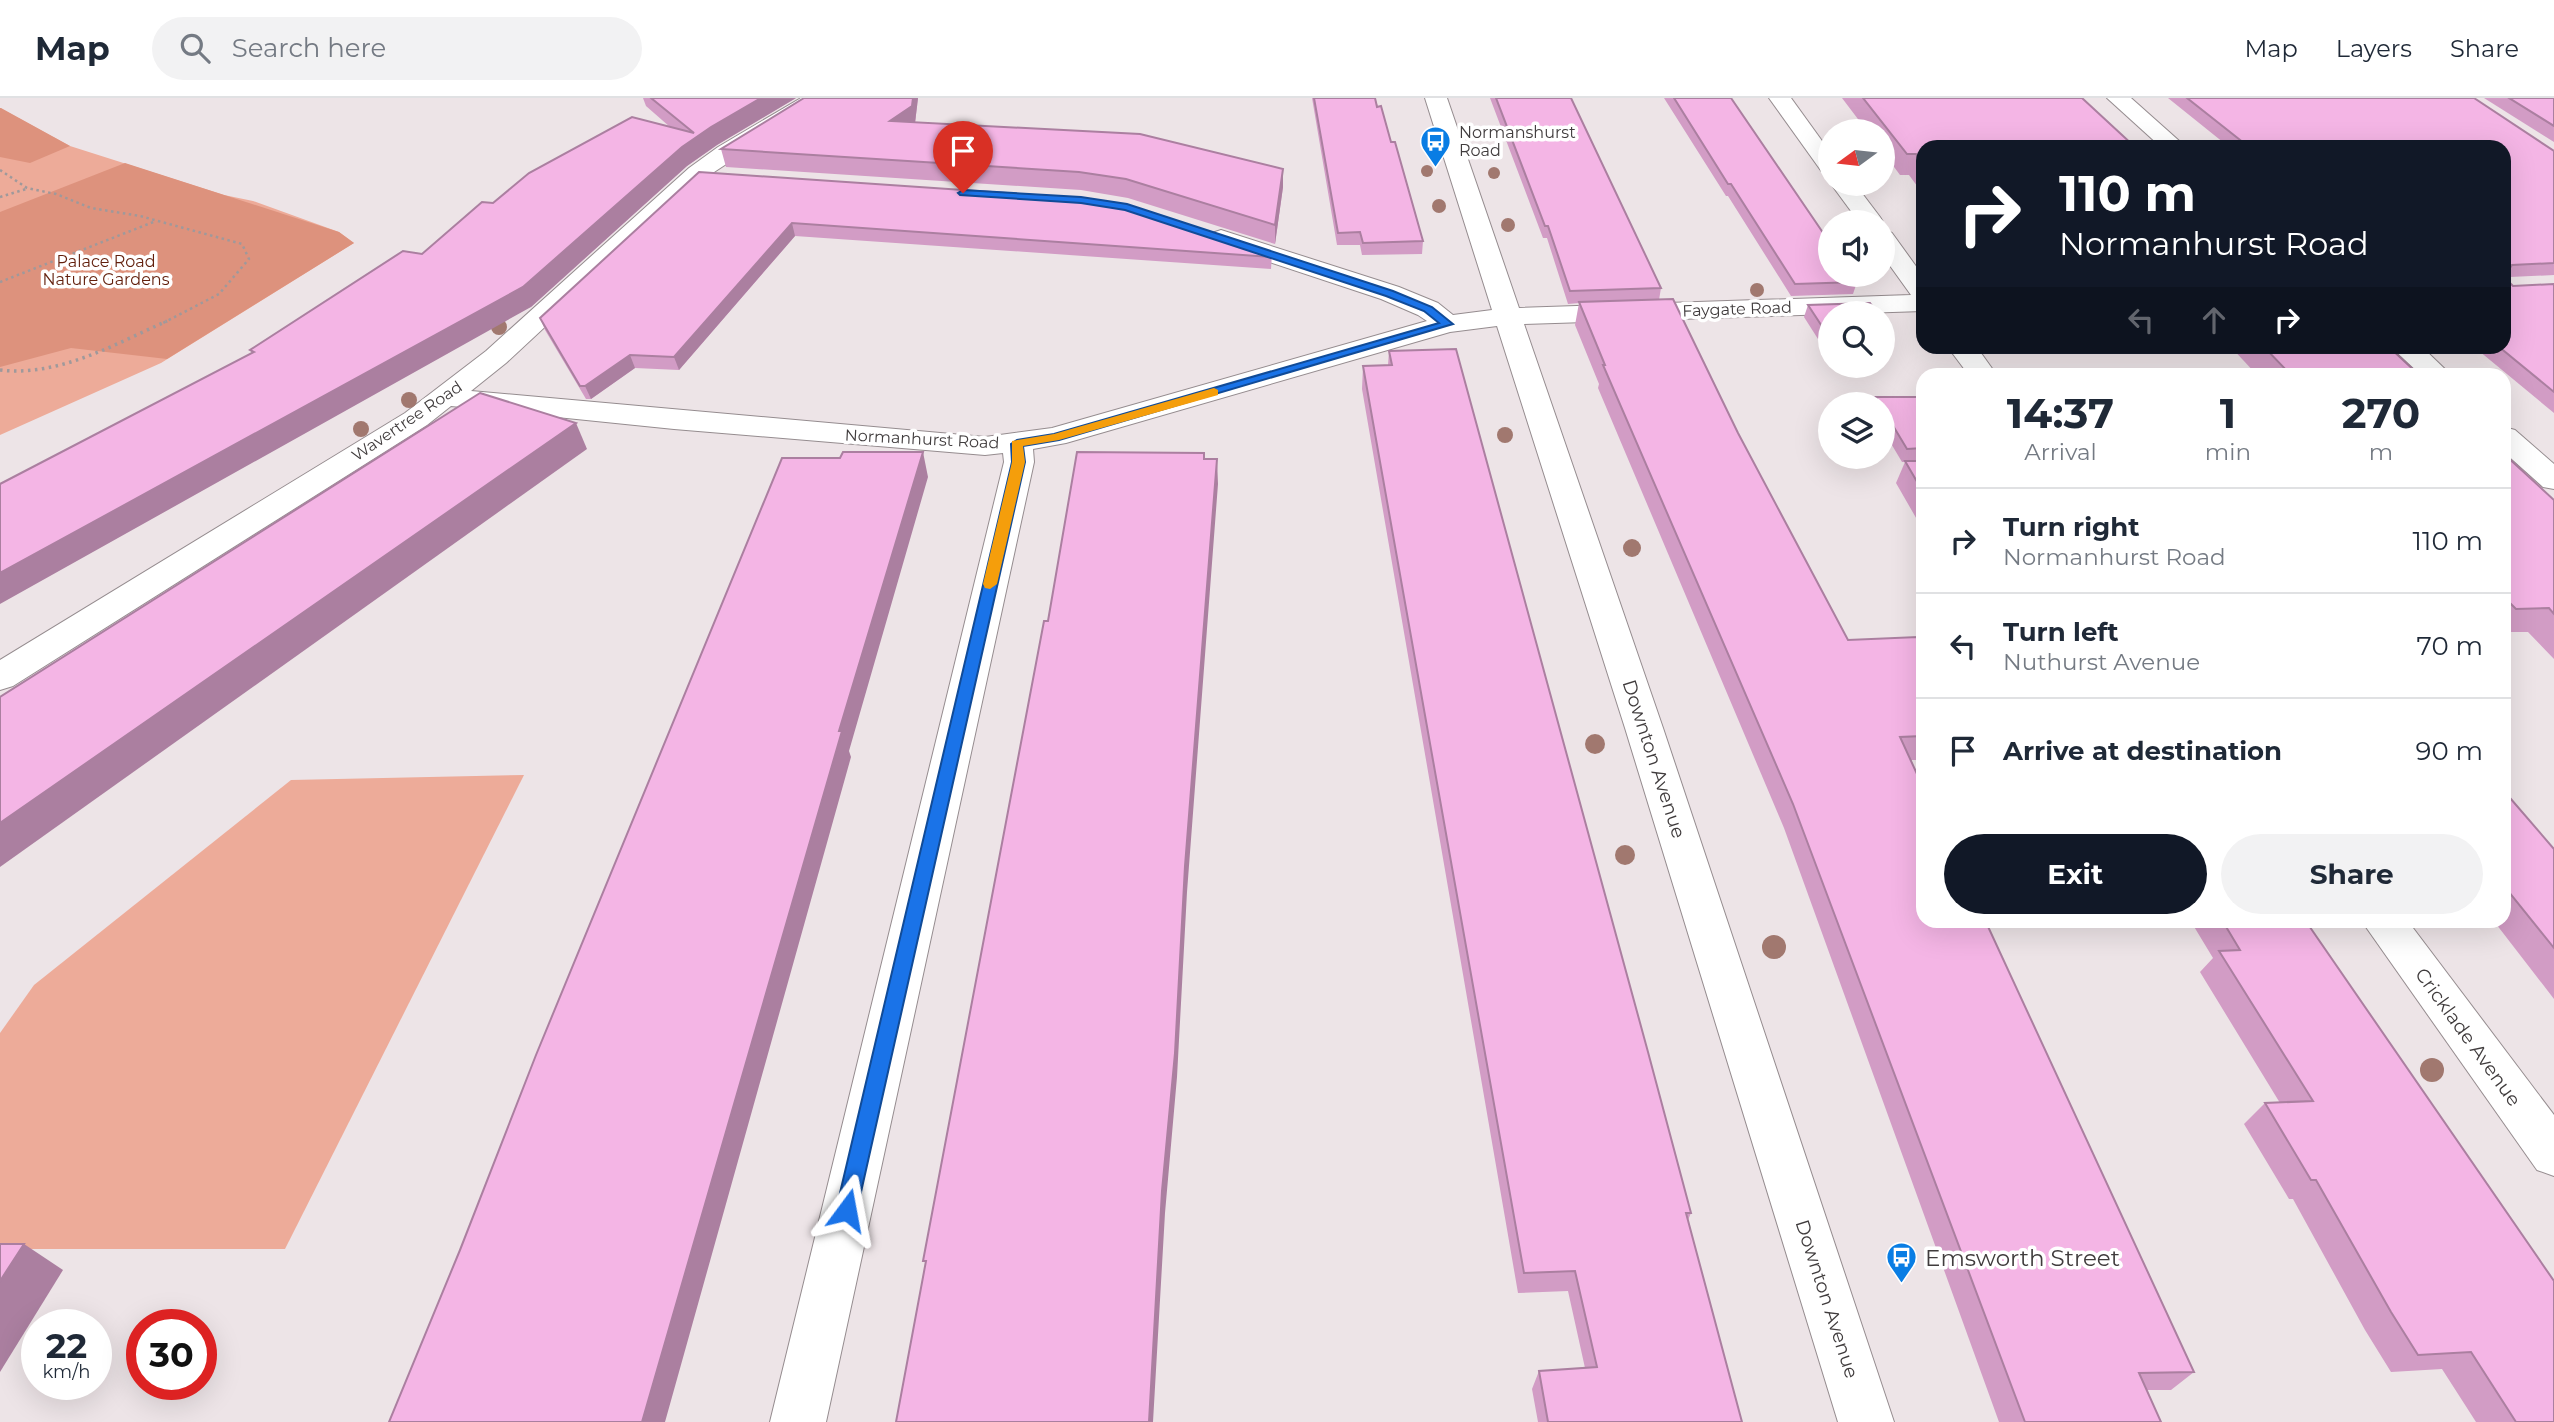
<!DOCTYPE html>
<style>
:root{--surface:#fff;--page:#f2f2f3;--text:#1f2937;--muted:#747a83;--line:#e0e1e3;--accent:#111827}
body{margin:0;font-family:Montserrat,sans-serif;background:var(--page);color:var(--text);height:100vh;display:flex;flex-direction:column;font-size:26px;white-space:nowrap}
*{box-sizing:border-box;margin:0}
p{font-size:23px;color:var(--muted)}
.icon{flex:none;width:38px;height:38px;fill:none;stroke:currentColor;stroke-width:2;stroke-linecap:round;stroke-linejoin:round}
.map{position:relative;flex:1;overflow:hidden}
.sheet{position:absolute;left:1916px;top:270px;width:595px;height:560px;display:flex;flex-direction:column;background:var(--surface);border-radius:21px;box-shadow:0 7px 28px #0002}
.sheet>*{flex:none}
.top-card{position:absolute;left:1916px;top:42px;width:595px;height:214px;border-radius:21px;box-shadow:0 7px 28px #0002;background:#111827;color:#fff;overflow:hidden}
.needle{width:46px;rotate:255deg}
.fabs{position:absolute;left:1818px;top:21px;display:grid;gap:14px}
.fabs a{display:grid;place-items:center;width:77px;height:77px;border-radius:50%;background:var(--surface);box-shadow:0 7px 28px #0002;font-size:35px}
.speed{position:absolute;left:21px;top:1211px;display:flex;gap:14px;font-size:35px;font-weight:700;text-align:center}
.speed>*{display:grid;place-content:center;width:91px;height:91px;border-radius:50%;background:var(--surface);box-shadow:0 7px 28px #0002;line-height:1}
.speed small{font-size:18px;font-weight:400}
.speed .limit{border:10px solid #d22;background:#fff;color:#111}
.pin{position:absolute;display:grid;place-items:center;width:60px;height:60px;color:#fff;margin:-72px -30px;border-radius:50% 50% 50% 0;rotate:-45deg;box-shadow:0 0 7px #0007}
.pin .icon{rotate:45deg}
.me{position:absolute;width:77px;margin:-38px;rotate:13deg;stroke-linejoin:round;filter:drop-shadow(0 0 5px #0008)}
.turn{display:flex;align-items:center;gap:24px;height:147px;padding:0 28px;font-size:32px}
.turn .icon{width:91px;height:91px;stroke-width:2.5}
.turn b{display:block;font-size:49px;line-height:60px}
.lanes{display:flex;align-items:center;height:66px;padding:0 28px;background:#0003;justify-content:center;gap:35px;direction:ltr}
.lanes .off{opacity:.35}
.eta{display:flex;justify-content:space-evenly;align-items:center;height:119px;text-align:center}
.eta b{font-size:42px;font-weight:700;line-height:49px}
.cta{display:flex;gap:14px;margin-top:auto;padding:14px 28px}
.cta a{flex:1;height:80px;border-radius:42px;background:var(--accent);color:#fff;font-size:28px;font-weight:700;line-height:80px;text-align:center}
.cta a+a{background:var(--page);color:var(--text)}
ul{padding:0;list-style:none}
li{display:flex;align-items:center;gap:21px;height:105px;padding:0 28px;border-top:2px solid var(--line)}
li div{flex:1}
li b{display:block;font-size:26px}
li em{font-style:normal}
header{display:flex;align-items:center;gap:42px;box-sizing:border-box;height:98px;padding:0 35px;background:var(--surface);border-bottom:2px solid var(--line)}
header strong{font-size:33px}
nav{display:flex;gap:38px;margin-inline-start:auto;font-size:24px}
.search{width:490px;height:63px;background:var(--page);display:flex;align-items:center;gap:18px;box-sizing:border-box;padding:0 24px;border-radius:38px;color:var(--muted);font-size:26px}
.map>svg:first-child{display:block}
.green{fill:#edab99}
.forest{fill:#dd927d}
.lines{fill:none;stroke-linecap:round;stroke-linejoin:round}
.minor-casing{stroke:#958c8f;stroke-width:2}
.path-far1{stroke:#9f999b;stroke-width:2.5;stroke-dasharray:2.5 3.5;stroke-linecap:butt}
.path{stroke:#9f999b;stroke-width:3.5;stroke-dasharray:2.5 4.5;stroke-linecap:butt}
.minor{fill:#fff;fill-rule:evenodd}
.tree{fill:#a1786f}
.wall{fill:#d29cc5}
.shaded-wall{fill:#ab7fa0}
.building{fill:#f4b5e5;stroke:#ab7fa0;stroke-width:2}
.route{fill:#1a73e8;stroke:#114b97;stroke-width:2}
.slow{fill:#f59e0b}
.labels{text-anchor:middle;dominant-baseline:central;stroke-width:7;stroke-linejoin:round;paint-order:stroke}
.far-poi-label{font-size:16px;fill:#403c3d;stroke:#fff;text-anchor:start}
.far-park-label{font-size:16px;fill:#621f0c;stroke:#fff}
.far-street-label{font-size:16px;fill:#403c3d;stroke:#fff}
.street-label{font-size:19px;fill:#403c3d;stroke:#fff}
.near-poi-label{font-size:23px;fill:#403c3d;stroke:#fff;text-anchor:start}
</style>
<header>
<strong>Map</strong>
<div class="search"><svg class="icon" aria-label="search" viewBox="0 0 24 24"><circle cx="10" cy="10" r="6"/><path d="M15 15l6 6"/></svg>Search here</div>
<nav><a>Map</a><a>Layers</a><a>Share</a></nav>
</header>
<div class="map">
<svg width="2554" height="1324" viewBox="0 0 2554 1324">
<rect width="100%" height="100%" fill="#ede4e7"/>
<g class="green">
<path d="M0 10 70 48 224 97 253 103 339 134 354 145 161 265 0 337Z"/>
<path d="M524 677 285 1151H0V935L34 887 291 682Z"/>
</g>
<g class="forest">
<path d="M0 10H1L70 48 30 65 0 59Z"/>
<path d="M125 65 339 134 354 145 167 261 71 250 0 269V114Z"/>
</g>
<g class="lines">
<defs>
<g id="minor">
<path d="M801 0H827L705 80 506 265 471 293 985 339 1052 330 1427 223 1418 217 1381 201 1212 145 1208 140 1212 135 1221 132 1399 189 1438 205 1453 217 1492 212 1425 0H1447L1519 210 1911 197 1883 158V132L1892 135 1923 178V213L1524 226 1663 630 1894 1324H1838L1625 630 1497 228 1450 234 1066 345 1033 351 1034 364 826 1324H770L1004 364 1003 355 985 357 674 331 451 308 427 327 13 588 0 592V562L405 315 486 253 689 70 718 49Z"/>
<path d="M1769 0H1791L1830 54V76L1822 74Z"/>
<path d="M2107 0H2131L2186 49H2161Z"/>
<path d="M1831 86H1855L1880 119 1883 124H1859Z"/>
<path d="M1947 248H1976L1996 276H1968Z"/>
<path d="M2390 248H2421L2450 276H2420Z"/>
<path d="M2504 329 2515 332 2554 366V391L2543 389 2504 354Z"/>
<path d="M2361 822H2407L2554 1017V1078L2537 1072Z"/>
</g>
</defs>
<use href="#minor" class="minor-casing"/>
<g class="path-far1">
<path d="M0 72 27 90 56 96 91 110 140 118 242 146 249 161 219 196 163 225"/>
<path d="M0 99 26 91"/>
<path d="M0 184 156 123"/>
</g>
<path class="path" d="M0 272C59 279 115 246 167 223"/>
<use href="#minor" class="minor"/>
</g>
<g class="tree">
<circle cx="1427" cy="73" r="6"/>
<circle cx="1494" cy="75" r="6"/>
<circle cx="1439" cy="108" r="7"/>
<circle cx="1508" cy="127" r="7"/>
<circle cx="1757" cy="192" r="7"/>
<circle cx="499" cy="229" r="8"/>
<circle cx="409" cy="302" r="8"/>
<circle cx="361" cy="331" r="8"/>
<circle cx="1505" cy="337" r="8"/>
<circle cx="1632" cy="450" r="9"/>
<circle cx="1595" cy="646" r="10"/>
<circle cx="1625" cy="757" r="10"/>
<circle cx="1774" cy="849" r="12"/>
<circle cx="2432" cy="972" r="12"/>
</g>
<g class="wall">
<path d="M643 0H796L717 47 687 68 531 209 252 255 250 252 422 156 493 105 670 29 646 8Z"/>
<path d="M804 0H918L915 25 1283 89 1275 146 1128 100 1081 92 726 69 721 51Z"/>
<path d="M1312 0H1375L1391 44 1423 143 1422 156 1362 157 1360 147H1337Z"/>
<path d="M1490 0H1571L1661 190 1659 202 1738 335 1848 542 1923 549V662H1911L2194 1274 2171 1292H2146L2161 1324H1999L1784 730 1598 290 1599 286 1575 227 1579 205 1568 206 1547 140H1543Z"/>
<path d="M1664 0H1731L1857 184 1853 196 1791 198 1728 98H1726Z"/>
<path d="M1842 0H2082L1923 49V96L1909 77H1900L1883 54V33H1867Z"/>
<path d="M2168 0H2474L2554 53V177L2510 179V185L2513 188 2554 186V315L2473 248H2504V49H2229Z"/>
<path d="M2484 0H2554V44Z"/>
<path d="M699 74 1272 155 1271 171 795 138 679 272 635 270 591 301H586L545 232 540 220Z"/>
<path d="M1808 207 1830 215V252H1825L1804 219Z"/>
<path d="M1883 225 1891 238 1886 251H1883Z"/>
<path d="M2230 248H2388L2418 276H2256Z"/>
<path d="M1389 253 1691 1115 1688 1122 1742 1324H1538L1532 1291 1539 1273 1585 1270 1568 1193 1518 1195 1362 291 1363 268 1388 267Z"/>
<path d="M1876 299H1923V432L1896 385 1905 364H1902L1883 332V306H1874Z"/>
<path d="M2504 356 2554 402V561L2528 534H2504Z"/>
<path d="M2504 693 2554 751V901L2493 822H2504Z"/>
<path d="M2190 822H2305L2554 1324H2476L2442 1271 2391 1274 2365 1232 2293 1101H2289L2244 1026 2265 1005H2280L2200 874 2213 860Z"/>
</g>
<g class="shaded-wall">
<path d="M761 0H796L717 47 687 68 531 209 0 506V475L682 49 711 29Z"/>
<path d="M913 0H918L915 25 890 23Z"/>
<path d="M1283 71V89L1275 146V127Z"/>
<path d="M792 125 795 138 679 272 674 259Z"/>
<path d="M630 257 635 270 591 301 585 288Z"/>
<path d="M576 325 587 351 0 769V725Z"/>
<path d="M923 354 928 379 849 653 851 659 665 1324H642L839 633Z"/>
<path d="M1217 361 1218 386 1187 794 1177 979 1165 1115 1153 1324H1149L1162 1093 1185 768Z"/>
<path d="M24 1146 63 1172 0 1274V1183Z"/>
</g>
<g class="building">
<path d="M651 0H761L711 29 682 49 523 189 0 475V386L254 254 250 252 403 153 422 156 482 104 493 105 529 75 632 19 694 35Z"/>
<path d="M804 0H913L912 8 890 23 1140 36 1283 71 1275 127 1126 81 1079 74 721 51Z"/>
<path d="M1314 0H1375L1377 9 1381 8 1391 44H1395L1423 143 1363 145 1360 134 1338 135Z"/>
<path d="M1496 0H1571L1661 190 1570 193 1548 128H1545Z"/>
<path d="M1674 0H1731L1830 145V177H1852L1857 184 1795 186 1731 86H1728Z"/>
<path d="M1863 0H2082L2135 49H1923V66L1916 56H1907Z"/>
<path d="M2187 0H2474L2554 53V165L2512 167 2510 170V185L2513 188 2554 186V294L2498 248H2504V49H2249Z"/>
<path d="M2509 0H2554V28Z"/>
<path d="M699 74 1079 100 1121 106 1272 155 1271 159 792 125 674 259 630 257 585 288H580L540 220Z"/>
<path d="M1673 201 1738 335 1848 542 1918 539 1923 549V638L1900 639 1923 689V822H1985L2194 1274 2139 1275 2161 1324H2025L1793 706 1603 267H1605L1579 204Z"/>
<path d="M1870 205 1877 215H1830V239H1829L1808 207Z"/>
<path d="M1883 225 1891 238H1883Z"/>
<path d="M2263 248H2388L2418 276H2290Z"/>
<path d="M1456 251 1648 954 1691 1115H1686L1742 1324H1548L1539 1273 1597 1269 1575 1173 1524 1175 1363 268 1392 267 1389 253Z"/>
<path d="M480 295 576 325 0 725V599Z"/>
<path d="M1876 299H1923V350L1907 351 1883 311V306H1880Z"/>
<path d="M843 354H923L839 633H842L642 1324H389L460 1152 536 957 782 360H840Z"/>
<path d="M1077 354 1204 355V361H1217L1185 768 1175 955 1162 1093 1149 1324H896L926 1163H923L1044 523H1048Z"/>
<path d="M2504 356 2554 402V516L2549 510 2516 511 2504 499Z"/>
<path d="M1905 363H1923V394Z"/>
<path d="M2504 693 2554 751V850L2504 788Z"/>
<path d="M2222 822H2305L2554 1183V1324H2516L2471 1254 2418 1257 2391 1214 2316 1082H2311L2265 1005 2313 1003 2219 853 2240 852Z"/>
<path d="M0 1146H24L0 1183Z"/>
</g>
<path class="route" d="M963 92 1081 99 1127 106 1393 193 1432 209 1453 226 1059 342 1023 348 1025 364 857 1112 854 1119 847 1122 839 1119 836 1112 1012 364 1011 346 1017 342 1054 336 1439 225 1424 213 1386 198 1125 112 1081 105 960 97 958 95Z"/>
<path class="slow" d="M1214 290 1218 292V297L1059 342 1023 348 1025 364 997 486 990 491 985 490 983 486 1012 364V343L1054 336Z"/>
<defs>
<symbol id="bus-pin" viewBox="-11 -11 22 30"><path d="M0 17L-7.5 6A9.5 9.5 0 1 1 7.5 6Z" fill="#097de4" stroke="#fff"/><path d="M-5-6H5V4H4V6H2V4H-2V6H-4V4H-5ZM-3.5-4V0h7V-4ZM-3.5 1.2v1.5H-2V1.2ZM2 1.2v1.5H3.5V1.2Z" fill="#fff"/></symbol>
</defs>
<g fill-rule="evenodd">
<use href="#bus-pin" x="1418" y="26" width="35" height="47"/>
<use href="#bus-pin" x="1884" y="1142" width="35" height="47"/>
</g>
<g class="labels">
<g class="far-poi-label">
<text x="1459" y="34">Normanshurst<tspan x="1459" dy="18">Road</tspan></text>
</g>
<g class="far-park-label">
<text x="106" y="163">Palace Road<tspan x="106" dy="18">Nature Gardens</tspan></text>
</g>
<g class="far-street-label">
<text transform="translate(1737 211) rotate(-2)">Faygate Road</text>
<text transform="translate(407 323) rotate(-34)">Wavertree Road</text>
<text transform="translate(922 341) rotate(3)">Normanhurst Road</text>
</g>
<g class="street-label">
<text transform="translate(1654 661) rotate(72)">Downton Avenue</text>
<text transform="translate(2468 939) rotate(54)">Cricklade Avenue</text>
<text transform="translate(1827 1201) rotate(72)">Downton Avenue</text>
</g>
<g class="near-poi-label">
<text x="1925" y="1160">Emsworth Street</text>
</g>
</g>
</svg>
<div class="fabs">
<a><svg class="needle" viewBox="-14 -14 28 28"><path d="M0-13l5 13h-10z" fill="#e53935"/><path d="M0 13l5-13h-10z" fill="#747a83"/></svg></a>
<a><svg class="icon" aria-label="sound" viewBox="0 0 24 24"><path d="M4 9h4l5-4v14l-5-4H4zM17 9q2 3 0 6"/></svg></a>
<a><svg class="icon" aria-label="search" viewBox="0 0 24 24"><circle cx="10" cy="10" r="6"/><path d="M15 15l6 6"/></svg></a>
<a><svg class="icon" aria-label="layers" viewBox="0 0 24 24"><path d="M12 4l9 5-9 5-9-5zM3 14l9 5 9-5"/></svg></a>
</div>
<div class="speed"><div>22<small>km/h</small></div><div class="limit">30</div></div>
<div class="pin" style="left:963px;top:95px;background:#d93025"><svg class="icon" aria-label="arrive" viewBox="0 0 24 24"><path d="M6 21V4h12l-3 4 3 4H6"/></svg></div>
<svg class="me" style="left:847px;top:1112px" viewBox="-20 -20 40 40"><path d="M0-17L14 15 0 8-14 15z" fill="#1a73e8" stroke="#fff" stroke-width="4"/></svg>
<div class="top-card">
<div class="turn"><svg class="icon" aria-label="right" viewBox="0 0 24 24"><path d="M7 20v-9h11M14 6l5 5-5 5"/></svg><div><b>110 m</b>Normanhurst Road</div></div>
<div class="lanes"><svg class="icon off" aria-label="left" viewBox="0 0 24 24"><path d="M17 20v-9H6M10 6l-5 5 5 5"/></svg><svg class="icon off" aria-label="ahead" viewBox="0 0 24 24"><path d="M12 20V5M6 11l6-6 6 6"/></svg><svg class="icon" aria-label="right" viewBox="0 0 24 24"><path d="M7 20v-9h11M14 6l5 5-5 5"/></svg></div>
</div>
<section class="sheet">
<div class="eta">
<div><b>14:37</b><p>Arrival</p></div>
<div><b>1</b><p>min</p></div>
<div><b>270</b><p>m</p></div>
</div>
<ul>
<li><svg class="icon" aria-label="right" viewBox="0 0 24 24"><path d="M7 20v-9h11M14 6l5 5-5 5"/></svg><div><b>Turn right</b><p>Normanhurst Road</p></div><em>110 m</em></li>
<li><svg class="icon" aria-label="left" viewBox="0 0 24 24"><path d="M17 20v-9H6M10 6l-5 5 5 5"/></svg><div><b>Turn left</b><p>Nuthurst Avenue</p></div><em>70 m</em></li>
<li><svg class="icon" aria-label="arrive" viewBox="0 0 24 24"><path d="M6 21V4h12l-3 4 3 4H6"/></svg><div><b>Arrive at destination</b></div><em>90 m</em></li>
</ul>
<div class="cta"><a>Exit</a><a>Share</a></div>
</section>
</div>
